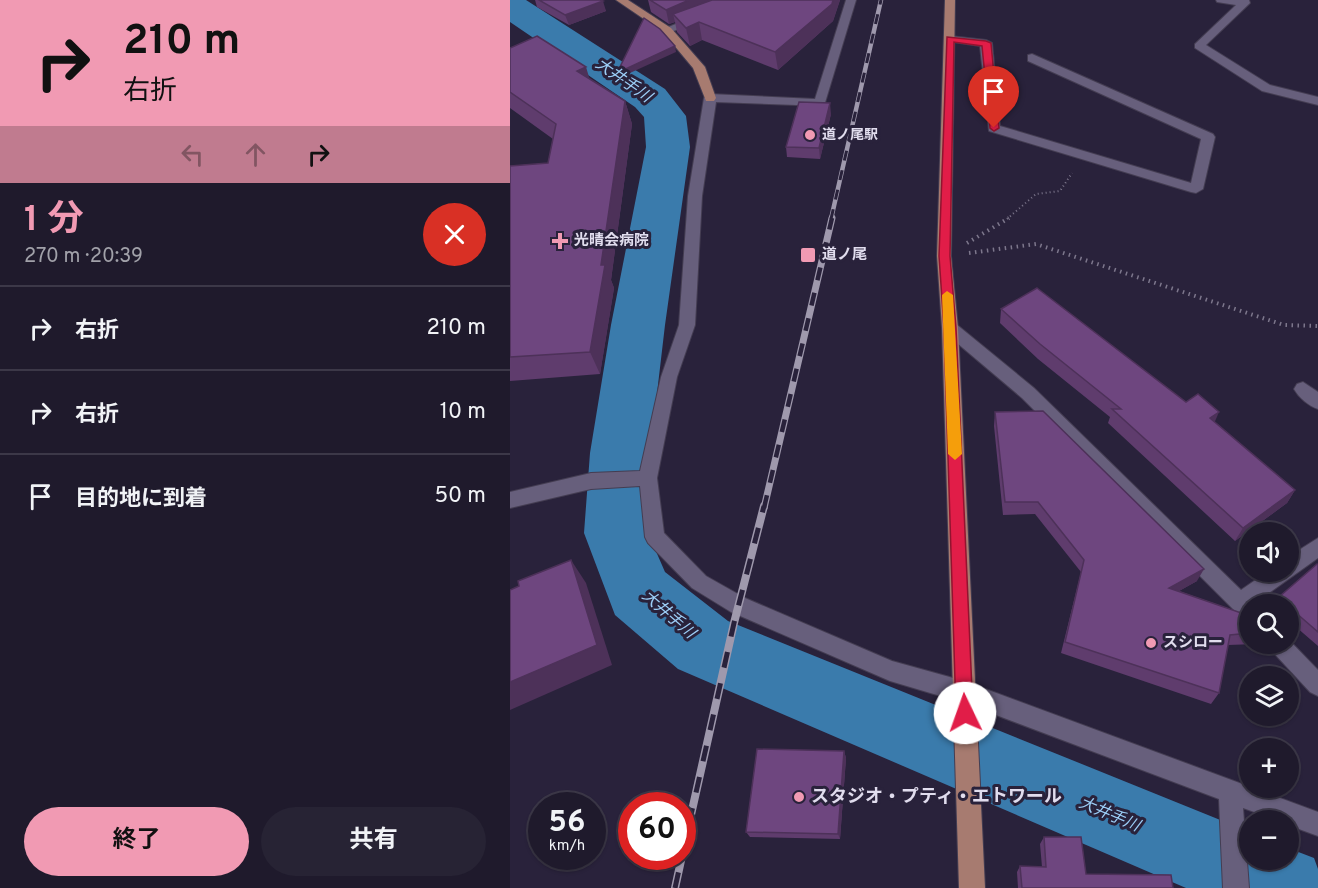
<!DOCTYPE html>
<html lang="ja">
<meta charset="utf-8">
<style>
:root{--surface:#1f1a2c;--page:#272334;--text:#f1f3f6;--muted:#a1a1a9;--line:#3c3848;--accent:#f19ab3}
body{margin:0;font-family:Overpass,"Noto Sans JP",sans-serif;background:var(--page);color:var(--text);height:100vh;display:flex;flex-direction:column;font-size:22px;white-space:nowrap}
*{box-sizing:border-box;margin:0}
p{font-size:20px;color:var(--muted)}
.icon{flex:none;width:33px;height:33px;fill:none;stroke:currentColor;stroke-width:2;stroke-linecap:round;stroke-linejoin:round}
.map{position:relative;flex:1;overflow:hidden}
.details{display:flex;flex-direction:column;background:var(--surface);width:510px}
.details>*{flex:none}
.hud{background:#f19ab3;color:#111;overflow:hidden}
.buttons{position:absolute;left:729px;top:522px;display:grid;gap:12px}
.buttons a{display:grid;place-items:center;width:60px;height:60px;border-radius:50%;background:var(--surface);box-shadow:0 2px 4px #0004,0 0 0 2px var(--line);font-size:30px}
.speed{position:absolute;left:18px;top:792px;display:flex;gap:12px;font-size:30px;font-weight:700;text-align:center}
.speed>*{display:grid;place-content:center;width:78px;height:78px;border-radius:50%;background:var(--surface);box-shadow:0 2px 4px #0004,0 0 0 2px var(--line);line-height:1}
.speed small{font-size:15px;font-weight:400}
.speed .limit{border:9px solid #d22;background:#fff;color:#111}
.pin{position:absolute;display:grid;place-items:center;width:51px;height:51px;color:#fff;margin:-62px -26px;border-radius:50% 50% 50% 0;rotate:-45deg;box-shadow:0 0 6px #0007}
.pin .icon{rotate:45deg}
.me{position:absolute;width:66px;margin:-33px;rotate:357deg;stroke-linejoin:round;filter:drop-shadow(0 0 4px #0008)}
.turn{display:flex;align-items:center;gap:21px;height:126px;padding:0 24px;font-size:27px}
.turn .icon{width:78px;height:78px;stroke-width:2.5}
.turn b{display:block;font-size:42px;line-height:51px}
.lanes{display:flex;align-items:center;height:57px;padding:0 24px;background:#0003;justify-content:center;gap:30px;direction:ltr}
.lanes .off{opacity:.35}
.round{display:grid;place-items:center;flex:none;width:63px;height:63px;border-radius:32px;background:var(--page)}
.summary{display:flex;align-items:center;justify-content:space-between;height:102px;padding:0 24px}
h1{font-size:36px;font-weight:700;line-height:45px;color:var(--accent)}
.action{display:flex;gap:12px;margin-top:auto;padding:12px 24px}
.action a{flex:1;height:69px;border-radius:36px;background:var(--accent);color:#111;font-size:24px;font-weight:700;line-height:69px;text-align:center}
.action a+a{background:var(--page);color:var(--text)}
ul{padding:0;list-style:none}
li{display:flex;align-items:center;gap:18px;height:84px;padding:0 24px;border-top:2px solid var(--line)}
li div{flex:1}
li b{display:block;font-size:22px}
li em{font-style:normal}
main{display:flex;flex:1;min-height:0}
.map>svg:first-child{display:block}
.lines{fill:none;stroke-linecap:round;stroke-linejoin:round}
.river{fill:#3a7bac;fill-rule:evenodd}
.minor-casing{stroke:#443d52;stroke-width:2}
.major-casing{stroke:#443d52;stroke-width:2}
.path-far1{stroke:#7d778c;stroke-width:2;stroke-dasharray:1 3;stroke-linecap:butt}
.path{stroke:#7d778c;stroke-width:4;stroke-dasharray:1.5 4.5;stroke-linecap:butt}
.minor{fill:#675f7c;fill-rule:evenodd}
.major{fill:#a77b70;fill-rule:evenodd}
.rail-far2-casing{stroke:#9f99ad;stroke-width:4.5}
.rail-far1-casing{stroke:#9f99ad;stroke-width:7}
.rail-casing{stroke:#9f99ad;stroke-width:8}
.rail-far2{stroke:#29223b;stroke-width:3;stroke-dasharray:10;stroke-linecap:butt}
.rail-far1{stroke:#29223b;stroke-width:4.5;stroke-dasharray:13;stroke-linecap:butt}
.rail{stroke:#29223b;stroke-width:5;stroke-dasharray:16;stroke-linecap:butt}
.wall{fill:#5f3c6d}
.shaded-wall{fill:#4d3159}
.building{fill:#6e467f;stroke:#4d3159;stroke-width:1.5}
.route{fill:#e11d48;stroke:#92132f;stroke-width:1.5}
.slow{fill:#f59e0b}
.poi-dot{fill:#f19ab3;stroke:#29223b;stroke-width:2}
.labels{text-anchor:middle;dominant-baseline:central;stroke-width:6;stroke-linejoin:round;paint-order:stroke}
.far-poi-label{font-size:14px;font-weight:bold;fill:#e1ddee;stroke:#29223b;text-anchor:start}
.poi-label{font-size:15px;font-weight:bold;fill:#e1ddee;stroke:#29223b;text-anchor:start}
.water-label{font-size:16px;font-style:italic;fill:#9ccef7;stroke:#29223b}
.near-poi-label{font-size:18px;font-weight:bold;fill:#e1ddee;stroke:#29223b;text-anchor:start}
</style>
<main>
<section class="details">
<div class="hud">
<div class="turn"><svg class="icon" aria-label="right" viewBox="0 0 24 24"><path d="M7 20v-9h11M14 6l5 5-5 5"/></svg><div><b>210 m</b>右折</div></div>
<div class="lanes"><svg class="icon off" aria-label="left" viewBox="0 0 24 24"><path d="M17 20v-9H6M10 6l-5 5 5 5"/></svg><svg class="icon off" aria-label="ahead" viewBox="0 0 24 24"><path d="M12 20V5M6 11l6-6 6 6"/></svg><svg class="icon" aria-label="right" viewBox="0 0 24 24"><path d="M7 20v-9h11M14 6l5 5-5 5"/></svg></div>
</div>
<div class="summary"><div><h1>1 分</h1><p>270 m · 20:39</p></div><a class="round" style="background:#d93025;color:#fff"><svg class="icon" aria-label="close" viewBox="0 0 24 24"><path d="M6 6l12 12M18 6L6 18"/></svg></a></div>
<ul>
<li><svg class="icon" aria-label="right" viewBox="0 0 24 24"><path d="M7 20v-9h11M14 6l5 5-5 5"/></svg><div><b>右折</b></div><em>210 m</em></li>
<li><svg class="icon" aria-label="right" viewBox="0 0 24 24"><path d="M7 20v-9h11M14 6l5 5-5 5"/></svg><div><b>右折</b></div><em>10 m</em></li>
<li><svg class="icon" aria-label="arrive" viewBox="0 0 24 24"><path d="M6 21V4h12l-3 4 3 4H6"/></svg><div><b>目的地に到着</b></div><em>50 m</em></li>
</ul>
<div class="action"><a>終了</a><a>共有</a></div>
</section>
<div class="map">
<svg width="808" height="888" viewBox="0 0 808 888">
<rect width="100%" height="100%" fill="#29223b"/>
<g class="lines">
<path class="river" d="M0 0H16L155 89 176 116 180 147 155 325 140 453 138 533 155 572 218 621 740 832V860H778V848L804 858 808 869V888H676L168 669 105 615 74 533 80 453 101 325 136 147 134 117 125 107 0 22Z"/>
<defs>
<g id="minor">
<path d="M218 0H230L218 10 161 32H153L151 30 210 6Z"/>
<path d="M336 0H346L314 106 206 102 192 196 185 325 167 377 147 478 154 533 196 576 235 598 382 661 454 681 808 812V836L778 825V820H767L733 808 739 888H713L709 799 454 703 380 681 221 612 182 588 138 543 135 537 130 486 81 489 0 508V492L81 473 130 471 151 377 169 325 178 196 194 98 200 94 305 99Z"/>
<path d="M706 0H739L740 3 696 45 760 85 808 97V105L752 91 685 48V44L726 5 707 2Z"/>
<path d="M440 36 476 40 482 43 490 126 681 183 691 139 518 61V55L522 54 703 134 705 137 693 189 686 193 681 192 479 131 470 46 436 41 434 39Z"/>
<path d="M440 322 446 324 524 388 731 590 757 572H778V557L808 538V558L745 603 747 604H740V621L733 619 512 398 434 332 432 328 434 324Z"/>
<path d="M793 382 808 392V409C799 406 789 398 784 389L787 384Z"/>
<path d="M778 639 808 670V696L800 692 762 651 758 644H778Z"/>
</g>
<g id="major">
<path d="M106 0H118L161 28 195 67 206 98 204 101H196L183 68 153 32Z"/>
<path d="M435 0H445L441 256 448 328 475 888H449L432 328 427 256Z"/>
</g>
</defs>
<use href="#minor" class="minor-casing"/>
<use href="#major" class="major-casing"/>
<path class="path-far1" d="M497 219 526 194 550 191 562 173"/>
<g class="path">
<path d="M457 243 499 218"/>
<path d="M459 253 526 244 774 325 808 326"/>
</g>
<use href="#minor" class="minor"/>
<use href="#major" class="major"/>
<defs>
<path id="rail-far2" d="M321 219 371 0"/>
<path id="rail-far1" d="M254 508 322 218"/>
<g id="rail">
<path d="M172 855 224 623 254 506"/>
<path d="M165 888 172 856"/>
</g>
</defs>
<use href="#rail-far2" class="rail-far2-casing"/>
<use href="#rail-far1" class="rail-far1-casing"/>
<use href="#rail" class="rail-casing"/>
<use href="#rail-far2" class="rail-far2"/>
<use href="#rail-far1" class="rail-far1"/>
<use href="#rail" class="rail"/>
</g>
<g class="wall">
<path d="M25 0H90L96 11 59 25 27 7Z"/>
<path d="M138 0H330L323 21 268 70 192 40 180 46 167 32 165 22 159 24 141 12Z"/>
<path d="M0 48 79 79 115 101 122 124 101 280 104 288 90 374 0 381V166L38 163 43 139 0 108Z"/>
<path d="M321 114 310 159 277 157 276 147Z"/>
<path d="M491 309 676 402 705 422 785 490 777 503 725 541 598 423 600 417 528 359 490 323Z"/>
<path d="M485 412 687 581 669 591 740 616V644H746L718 645 709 693 701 704 551 653 571 572 525 514 493 515 484 426Z"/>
<path d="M808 565V646L778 620V604H763L769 597Z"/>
<path d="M334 751 336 758 330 839 240 837 236 832Z"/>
<path d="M534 837 576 874 663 888H508L507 872 510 866 532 867 530 844Z"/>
</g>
<g class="shaded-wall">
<path d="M179 0H214L163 14 165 22 159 24 156 10Z"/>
<path d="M323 0H330L323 21 268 70 265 52Z"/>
<path d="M93 1 96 11 59 25 55 15Z"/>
<path d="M189 22 192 40 180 46 176 28Z"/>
<path d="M165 46 166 52 109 78 107 73Z"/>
<path d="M76 67 83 90 67 71Z"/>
<path d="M115 101 122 124 101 280 104 288 90 374 80 352 91 265Z"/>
<path d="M320 103 321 114 310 159 309 148Z"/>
<path d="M709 412 703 426 700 418Z"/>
<path d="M785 490 777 503 725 541 733 528Z"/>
<path d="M61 560 76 583 102 665 0 710V682Z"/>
<path d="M694 569 687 581 653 600 659 588Z"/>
<path d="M334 751 336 758 330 839 328 834Z"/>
</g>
<g class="building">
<path d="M29 0H90L93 1 55 15Z"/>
<path d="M140 0H179L156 10Z"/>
<path d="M202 0H323L322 4 265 52 189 22 176 28 163 14Z"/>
<path d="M134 18 150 29 165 46 107 73Z"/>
<path d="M27 36 76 67 67 71 115 101 91 265H95L80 352 0 357V166L38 163 46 124 0 92V48Z"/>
<path d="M289 102 320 103 309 148 276 147Z"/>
<path d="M527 288 676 402 688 394 709 412 700 418 785 490 733 528 602 409H611L530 344 491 309Z"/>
<path d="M533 411 694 569 659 588 740 616V633L720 635 709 693 555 642 574 560 528 502H495L485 412Z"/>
<path d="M61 560 87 645 0 682V590L9 586 8 581Z"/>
<path d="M807 564 808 565V632L778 606V604H777L769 597Z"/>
<path d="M247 749 334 751 328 834 236 832Z"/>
<path d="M534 837H571L576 874 661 875 663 888H512L510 866 536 867Z"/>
</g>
<path class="route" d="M437 37 476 41 481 43 489 128 484 131 480 128 472 46 444 42 440 256 446 328 463 713 461 719 455 721 449 719 446 713 434 328 429 256Z"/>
<path class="slow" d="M437 291 443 295 452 454 445 460 438 454 432 295Z"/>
<g class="poi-dot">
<circle cx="300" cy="135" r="6"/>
<path d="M47 232h6v6h6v6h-6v6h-6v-6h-6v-6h6z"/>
<rect x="290" y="247" width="16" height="16" rx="3"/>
<circle cx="641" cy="643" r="6"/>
<circle cx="289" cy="797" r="6"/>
</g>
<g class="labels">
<g class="far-poi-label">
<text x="312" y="135">道ノ尾駅</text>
</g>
<g class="poi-label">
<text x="64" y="241">光晴会病院</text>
<text x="312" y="255">道ノ尾</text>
<text x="653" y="643">スシロー</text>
</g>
<g class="water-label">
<text transform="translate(113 81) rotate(35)">大井手川</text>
<text transform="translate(158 615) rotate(41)">大井手川</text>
<text transform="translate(599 815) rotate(23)">大井手川</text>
</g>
<g class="near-poi-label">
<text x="301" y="797">スタジオ・プティ・エトワール</text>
</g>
</g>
</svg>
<div class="buttons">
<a><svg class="icon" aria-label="sound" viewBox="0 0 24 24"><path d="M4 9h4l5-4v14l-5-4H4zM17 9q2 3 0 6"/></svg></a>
<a><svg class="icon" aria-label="search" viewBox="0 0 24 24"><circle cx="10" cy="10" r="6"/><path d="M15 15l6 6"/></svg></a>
<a><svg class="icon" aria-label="layers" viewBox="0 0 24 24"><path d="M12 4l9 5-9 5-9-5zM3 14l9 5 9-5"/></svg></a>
<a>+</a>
<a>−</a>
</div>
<div class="speed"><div>56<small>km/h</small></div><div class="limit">60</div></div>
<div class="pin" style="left:484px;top:128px;background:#d93025"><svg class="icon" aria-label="arrive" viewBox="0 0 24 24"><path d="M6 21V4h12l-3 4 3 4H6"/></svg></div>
<svg class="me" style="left:455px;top:713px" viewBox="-20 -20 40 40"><circle r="19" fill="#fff"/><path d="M0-13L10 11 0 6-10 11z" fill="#e11d48"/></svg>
</div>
</main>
